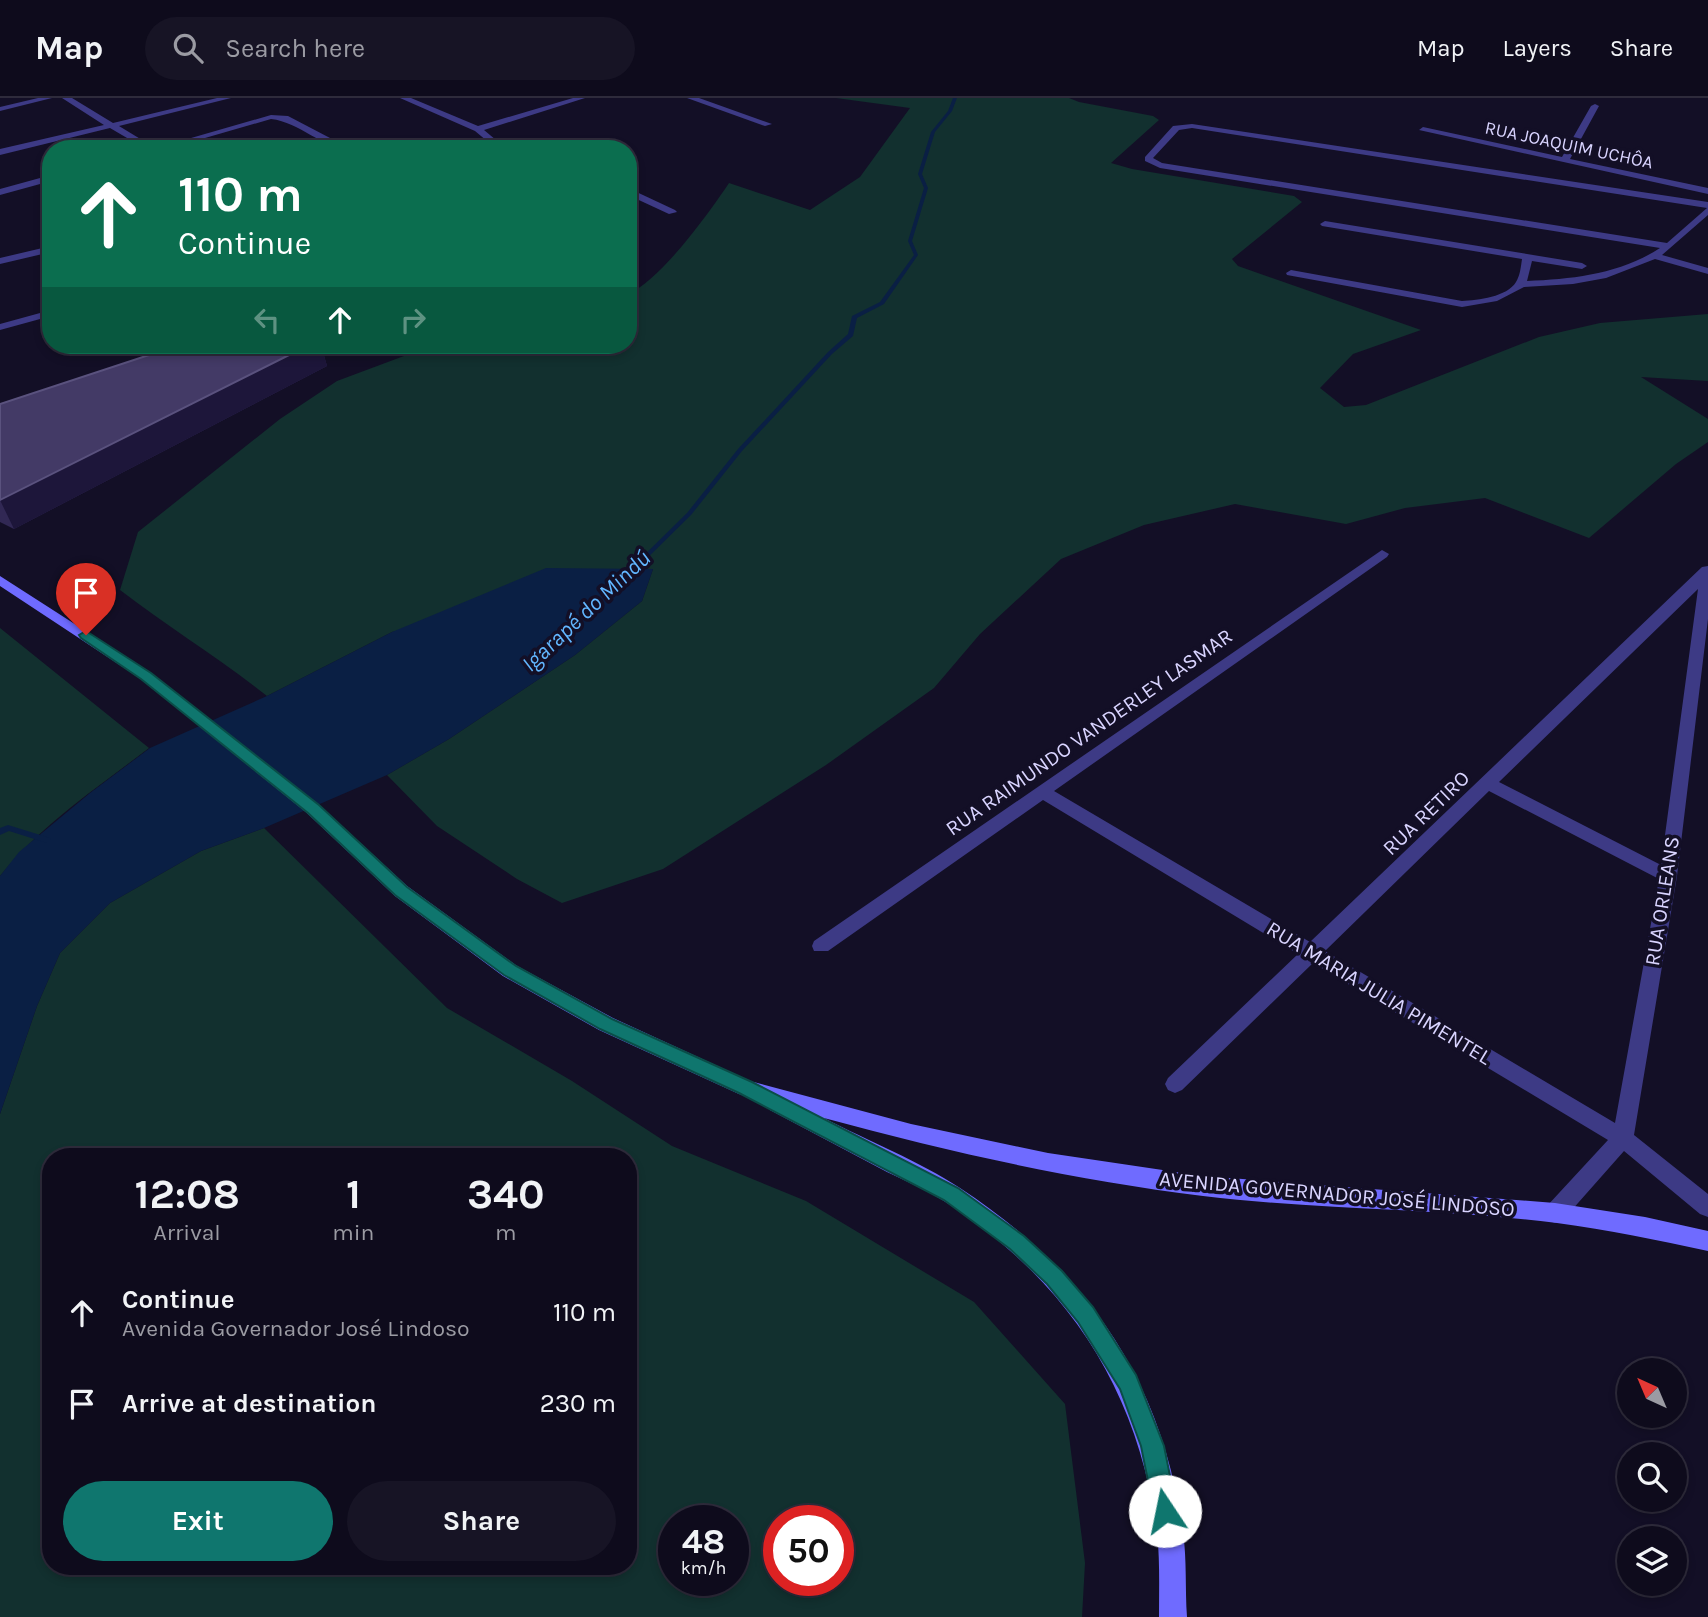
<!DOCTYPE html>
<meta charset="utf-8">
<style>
:root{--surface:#0e0b1c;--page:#171425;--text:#f1f3f6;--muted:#9b9ba3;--line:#2e2b3b;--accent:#0f766e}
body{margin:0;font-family:Karla,sans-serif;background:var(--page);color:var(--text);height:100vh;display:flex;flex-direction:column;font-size:26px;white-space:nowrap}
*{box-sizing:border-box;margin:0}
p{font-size:23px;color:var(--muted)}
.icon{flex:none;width:38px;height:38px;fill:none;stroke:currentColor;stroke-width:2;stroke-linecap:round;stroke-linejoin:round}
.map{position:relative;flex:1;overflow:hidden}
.panel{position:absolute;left:42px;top:1050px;width:595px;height:427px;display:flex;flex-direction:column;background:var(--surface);border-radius:28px;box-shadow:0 4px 10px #0003,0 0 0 2px var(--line)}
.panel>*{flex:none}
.top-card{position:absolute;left:42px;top:42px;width:595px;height:214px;border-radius:28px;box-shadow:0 4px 10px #0003,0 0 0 2px var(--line);background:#0b6e4f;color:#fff;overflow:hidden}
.needle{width:46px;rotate:316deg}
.controls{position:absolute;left:1617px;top:1260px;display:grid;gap:14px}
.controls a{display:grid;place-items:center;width:70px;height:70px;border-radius:50%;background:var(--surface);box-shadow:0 4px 10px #0003,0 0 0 2px var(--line);font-size:35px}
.speed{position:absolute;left:658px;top:1407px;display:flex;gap:14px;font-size:35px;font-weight:700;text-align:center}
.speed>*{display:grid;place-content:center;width:91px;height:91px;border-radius:50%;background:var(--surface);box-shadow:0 4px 10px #0003,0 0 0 2px var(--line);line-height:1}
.speed small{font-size:18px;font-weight:400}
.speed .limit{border:10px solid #d22;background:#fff;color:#111}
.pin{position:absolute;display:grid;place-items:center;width:60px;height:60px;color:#fff;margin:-72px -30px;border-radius:50% 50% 50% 0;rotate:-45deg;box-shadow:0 0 7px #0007}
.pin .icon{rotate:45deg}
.me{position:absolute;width:77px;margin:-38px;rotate:349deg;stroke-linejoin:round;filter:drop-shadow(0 0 5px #0008)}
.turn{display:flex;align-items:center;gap:24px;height:147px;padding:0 21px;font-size:32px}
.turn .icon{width:91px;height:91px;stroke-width:2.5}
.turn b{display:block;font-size:49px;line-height:60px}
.lanes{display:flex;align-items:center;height:66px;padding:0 21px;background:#0003;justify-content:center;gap:35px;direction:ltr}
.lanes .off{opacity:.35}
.eta{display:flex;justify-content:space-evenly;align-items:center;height:119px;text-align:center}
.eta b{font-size:42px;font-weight:700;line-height:49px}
.action{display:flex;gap:14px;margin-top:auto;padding:14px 21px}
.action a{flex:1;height:80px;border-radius:42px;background:var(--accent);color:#fff;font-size:28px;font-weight:700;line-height:80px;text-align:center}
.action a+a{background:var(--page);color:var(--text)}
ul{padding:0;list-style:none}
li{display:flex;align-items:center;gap:21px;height:91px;padding:0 21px}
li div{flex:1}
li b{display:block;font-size:26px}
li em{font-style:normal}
header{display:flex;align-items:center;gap:42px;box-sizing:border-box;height:98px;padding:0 35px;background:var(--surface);border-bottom:2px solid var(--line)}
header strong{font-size:33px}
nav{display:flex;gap:38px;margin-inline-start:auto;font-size:24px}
.search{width:490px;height:63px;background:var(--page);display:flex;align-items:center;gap:18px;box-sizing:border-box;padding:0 24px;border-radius:38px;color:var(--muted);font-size:26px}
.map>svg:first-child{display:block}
.green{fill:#12302f;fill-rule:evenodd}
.water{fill:#0a1f44}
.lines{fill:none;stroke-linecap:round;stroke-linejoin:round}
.stream{fill:#0a1f44;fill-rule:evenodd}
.minor{fill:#3d3a85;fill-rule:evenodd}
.secondary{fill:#6f6bff;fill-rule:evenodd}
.wall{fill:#312854}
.shaded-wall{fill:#1d163a}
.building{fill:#433a66;stroke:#5a527e;stroke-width:2}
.route{fill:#0f766e;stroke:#0a4d48;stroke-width:2}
.labels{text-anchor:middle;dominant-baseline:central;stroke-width:7;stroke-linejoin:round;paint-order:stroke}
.far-street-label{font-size:18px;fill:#d9d4ff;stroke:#130f26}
.street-label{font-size:21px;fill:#d9d4ff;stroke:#130f26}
.water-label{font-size:23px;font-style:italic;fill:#62b6ff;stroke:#130f26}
</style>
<header>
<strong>Map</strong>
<div class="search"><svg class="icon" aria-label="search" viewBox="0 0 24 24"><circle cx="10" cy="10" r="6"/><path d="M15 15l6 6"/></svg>Search here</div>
<nav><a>Map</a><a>Layers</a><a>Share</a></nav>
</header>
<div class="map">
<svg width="1708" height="1519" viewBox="0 0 1708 1519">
<rect width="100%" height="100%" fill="#130f26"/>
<g class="green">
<path d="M836 0H1069L1079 4 1153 18 1159 22 1111 65 1132 71 1294 98 1302 104 1232 161 1238 168 1421 232 1353 256 1320 290 1344 309 1366 307 1539 239 1600 225 1708 216V283L1641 279 1708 321V344L1676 366 1589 440 1485 400 1405 410 1346 426 1235 406 1144 427 1061 461 980 536 934 590 826 667 663 771 562 805 517 781 437 728 387 677 449 641 575 557 642 503 653 471 392 534 267 598C219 560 168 529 120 492L138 434 280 321 337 283 412 255 451 247H628V196C660 183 709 115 729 85L810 112 860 79 910 10Z"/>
<path d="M0 530 149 650C98 689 41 727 0 778Z"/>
<path d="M264 730 447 910 572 983 672 1048 806 1103 974 1204 1065 1306 1085 1465 1082 1519H0V1016L37 908 60 855 110 805 201 753ZM51 1059H628V1468H51ZM674 1423H733V1482H674ZM779 1423H838V1482H779Z"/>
</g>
<path class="water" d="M546 470 653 471 642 503 575 557 449 641 387 677 264 730 201 753 110 805 60 855 37 908 0 1016V778L19 754 90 695 150 650 267 598 392 534Z"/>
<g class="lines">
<g class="stream">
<path d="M953 0H957L952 13 935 34 922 76 928 90 912 143 918 157 884 206 857 220 853 238 832 256 742 353 691 417 628 479H624V477L687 415 738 351 828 254 848 236 852 218 880 204 914 157 908 143 924 90 918 76 931 34 948 13Z"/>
<path d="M8 727 50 740 51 742 47 745 9 733 0 737V730Z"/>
</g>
<g class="minor">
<path d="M38 0H52L0 13V9Z"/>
<path d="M62 0H72L113 25 217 0H231L119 28 142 42 139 47 110 30 0 57V51L104 27Z"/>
<path d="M400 0H411L478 28 573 0H585L484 32 496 42 492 49 472 51 487 43 475 33Z"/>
<path d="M687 0H699L772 26 765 28Z"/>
<path d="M1595 6 1599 8 1570 61 1708 90V96L1419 32 1423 29 1562 59 1591 8Z"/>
<path d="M271 17 288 18 351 51C322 51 300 24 271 21L167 51H153Z"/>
<path d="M1192 26 1708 104V117L1662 157 1708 170V176L1655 161 1606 180 1573 186 1524 189 1497 203 1462 209 1287 177 1286 175 1291 172 1462 203C1478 202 1507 199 1516 184 1520 178 1521 168 1522 161L1322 128 1320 126 1325 123 1582 165 1587 168 1582 171 1532 163 1527 183C1574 181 1620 176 1660 150L1160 70 1145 63V59L1173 28ZM1192 30 1707 110 1667 145 1162 65 1153 60 1179 32Z"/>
<path d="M51 77V83L0 97V91Z"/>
<path d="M628 90 675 112 677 114 669 116 628 97Z"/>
<path d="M51 148V154L0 166V160Z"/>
<path d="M51 212V218L0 232V226Z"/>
<path d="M1382 452 1389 456 1387 459 1054 693 1310 844 1702 469 1708 468V521L1677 778 1634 1037 1708 1096V1119L1700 1116 1624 1053 1563 1122 1555 1125 1547 1122 1544 1115 1547 1108 1608 1042 1313 865 1182 992 1175 995 1168 992 1165 986 1168 980 1298 856 1043 702 828 853H814L812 848 814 843ZM1698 491 1661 767 1499 684ZM1489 693 1659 781 1615 1025 1325 853Z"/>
</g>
<path class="secondary" d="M0 478 151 575 319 707 407 788 517 868 613 920 750 983 911 1026 1048 1055 1203 1078 1555 1105 1645 1119 1708 1133V1153C1658 1142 1608 1132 1557 1125 1440 1110 1320 1112 1203 1098 1074 1082 948 1054 824 1020 866 1042 921 1064 960 1090 1088 1174 1162 1282 1183 1434 1187 1462 1185 1491 1187 1519H1159C1159 1491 1160 1462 1157 1434 1138 1290 1066 1181 944 1103 926 1092 906 1083 887 1074 848 1053 809 1033 770 1012L767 1004 739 996 599 932 503 878 395 798 307 715 141 581 0 488Z"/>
</g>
<path class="wall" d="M198 247H321L327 268 14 431 0 424V306L189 251Z"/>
<path class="shaded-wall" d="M309 247H321L327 268 14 431 0 402Z"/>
<path class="building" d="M198 247H309L0 402V306L155 255 189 251Z"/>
<path class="route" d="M86 533 151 575 319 707 407 789 516 868 612 921 752 984 958 1090 1024 1138 1062 1173 1093 1209 1136 1277 1164 1348 1177 1413 1174 1421 1165 1425 1157 1421 1154 1413 1141 1348 1120 1291 1078 1224 1047 1186 1010 1151 944 1102 739 995 600 931 504 877 395 797 308 715 141 581 81 540 79 537Z"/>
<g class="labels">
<g class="far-street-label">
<text transform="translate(1569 47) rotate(12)">RUA JOAQUIM UCHÔA</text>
</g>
<g class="street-label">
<text transform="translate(1089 634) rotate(-35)">RUA RAIMUNDO VANDERLEY LASMAR</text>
<text transform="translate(1426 715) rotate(-44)">RUA RETIRO</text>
<text transform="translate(1662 803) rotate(-81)">RUA ORLEANS</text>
<text transform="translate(1379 895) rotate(31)">RUA MARIA JULIA PIMENTEL</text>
<text transform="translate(1337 1096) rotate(5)">AVENIDA GOVERNADOR JOSÉ LINDOSO</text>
</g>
<g class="water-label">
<text transform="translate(586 513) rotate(-43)">Igarapé do Mindú</text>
</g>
</g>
</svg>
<div class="controls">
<a><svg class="needle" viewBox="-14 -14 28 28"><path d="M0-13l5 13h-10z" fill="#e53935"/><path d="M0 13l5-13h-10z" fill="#9b9ba3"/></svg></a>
<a><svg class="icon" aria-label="search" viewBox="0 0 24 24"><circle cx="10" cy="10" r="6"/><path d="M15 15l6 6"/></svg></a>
<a><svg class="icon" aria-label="layers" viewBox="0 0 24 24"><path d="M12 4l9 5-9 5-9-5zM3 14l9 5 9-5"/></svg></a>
</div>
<div class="speed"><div>48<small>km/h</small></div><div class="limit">50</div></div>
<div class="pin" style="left:86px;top:537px;background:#d93025"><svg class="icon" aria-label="arrive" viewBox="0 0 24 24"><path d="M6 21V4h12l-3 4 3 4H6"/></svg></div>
<svg class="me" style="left:1165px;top:1413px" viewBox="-20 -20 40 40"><circle r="19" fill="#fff"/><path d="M0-13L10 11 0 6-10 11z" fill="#0f766e"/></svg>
<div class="top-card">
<div class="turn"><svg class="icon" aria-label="ahead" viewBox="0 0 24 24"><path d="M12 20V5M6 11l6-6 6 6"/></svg><div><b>110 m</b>Continue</div></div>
<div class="lanes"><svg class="icon off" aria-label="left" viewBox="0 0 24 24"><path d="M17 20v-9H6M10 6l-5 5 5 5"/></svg><svg class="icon" aria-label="ahead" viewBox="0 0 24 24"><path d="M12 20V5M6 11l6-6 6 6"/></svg><svg class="icon off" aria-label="right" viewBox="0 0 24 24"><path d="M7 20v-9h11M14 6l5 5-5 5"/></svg></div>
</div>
<section class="panel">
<div class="eta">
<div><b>12:08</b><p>Arrival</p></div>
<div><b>1</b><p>min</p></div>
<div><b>340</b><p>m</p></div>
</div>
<ul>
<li><svg class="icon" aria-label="ahead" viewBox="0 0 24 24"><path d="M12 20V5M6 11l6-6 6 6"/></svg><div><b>Continue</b><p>Avenida Governador José Lindoso</p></div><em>110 m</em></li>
<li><svg class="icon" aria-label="arrive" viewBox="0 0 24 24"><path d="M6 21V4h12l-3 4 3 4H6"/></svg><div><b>Arrive at destination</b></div><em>230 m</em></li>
</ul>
<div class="action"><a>Exit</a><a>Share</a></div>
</section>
</div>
